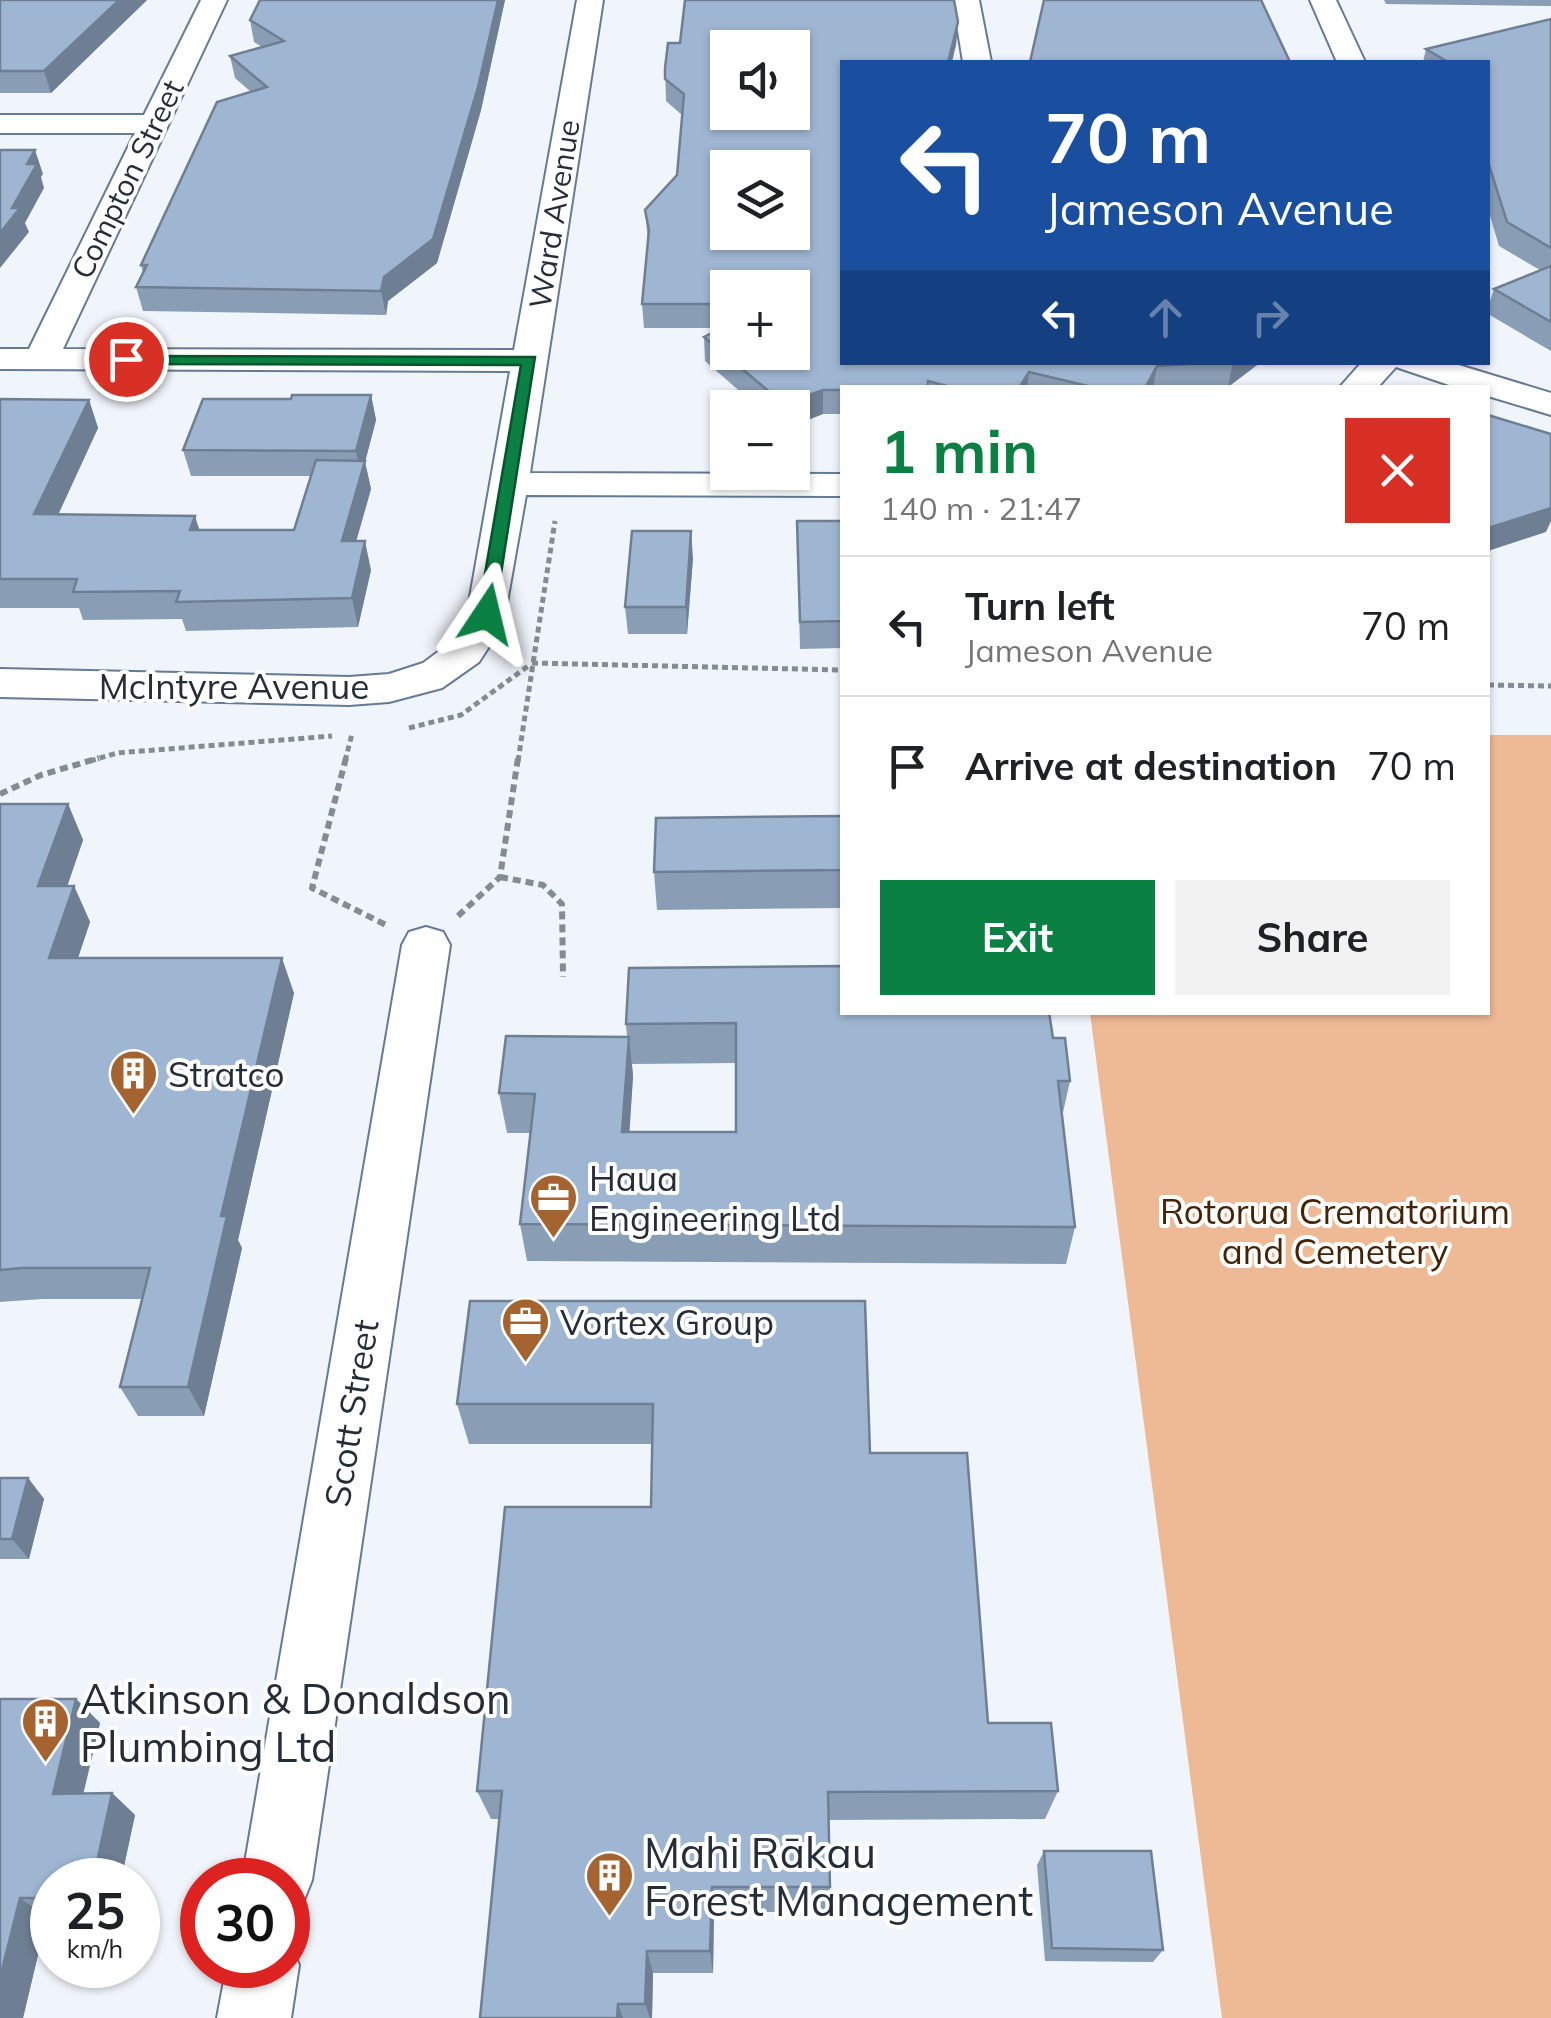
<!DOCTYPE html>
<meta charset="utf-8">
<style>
:root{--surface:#fff;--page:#f2f2f2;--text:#202124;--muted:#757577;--line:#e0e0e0;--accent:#0b8043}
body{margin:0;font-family:Mulish,sans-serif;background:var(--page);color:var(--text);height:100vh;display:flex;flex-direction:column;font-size:38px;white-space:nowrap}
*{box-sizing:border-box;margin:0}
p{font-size:32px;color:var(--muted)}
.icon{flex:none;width:55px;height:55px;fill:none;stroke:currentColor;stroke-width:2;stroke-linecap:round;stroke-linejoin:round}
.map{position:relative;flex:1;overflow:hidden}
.panel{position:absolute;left:840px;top:385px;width:650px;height:630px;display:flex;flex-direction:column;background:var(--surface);border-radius:0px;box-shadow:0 2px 8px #0004}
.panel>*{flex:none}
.hud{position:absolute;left:840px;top:60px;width:650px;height:305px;border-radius:0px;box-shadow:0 2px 8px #0004;background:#1a4fa0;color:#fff;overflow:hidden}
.fabs{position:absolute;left:710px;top:30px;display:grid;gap:20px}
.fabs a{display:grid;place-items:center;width:100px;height:100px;border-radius:0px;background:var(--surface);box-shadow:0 2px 8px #0004;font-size:50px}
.speed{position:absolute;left:30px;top:1858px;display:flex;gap:20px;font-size:50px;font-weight:700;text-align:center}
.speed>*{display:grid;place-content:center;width:130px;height:130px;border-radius:50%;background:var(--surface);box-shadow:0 2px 8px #0004;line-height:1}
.speed small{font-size:25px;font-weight:400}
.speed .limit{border:15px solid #d22;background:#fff;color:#111}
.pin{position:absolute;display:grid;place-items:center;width:85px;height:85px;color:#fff;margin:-42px;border:5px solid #fff;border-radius:50%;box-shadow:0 2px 10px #0007}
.me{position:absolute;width:110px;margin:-55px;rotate:10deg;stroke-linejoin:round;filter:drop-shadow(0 0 8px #0008)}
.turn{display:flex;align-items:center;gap:35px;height:210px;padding:0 40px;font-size:45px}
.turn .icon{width:130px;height:130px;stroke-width:2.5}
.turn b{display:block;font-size:70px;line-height:85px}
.lanes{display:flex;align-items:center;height:95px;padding:0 40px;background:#0003;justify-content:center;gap:50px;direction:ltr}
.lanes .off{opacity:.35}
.round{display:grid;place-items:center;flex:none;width:105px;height:105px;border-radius:0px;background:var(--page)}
.summary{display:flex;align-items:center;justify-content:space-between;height:170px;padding:0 40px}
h1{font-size:60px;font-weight:700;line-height:75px;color:var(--accent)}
.button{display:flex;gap:20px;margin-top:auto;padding:20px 40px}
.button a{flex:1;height:115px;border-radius:0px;background:var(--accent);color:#fff;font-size:40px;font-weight:700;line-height:115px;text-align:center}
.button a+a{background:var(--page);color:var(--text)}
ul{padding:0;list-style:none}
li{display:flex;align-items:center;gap:30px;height:140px;padding:0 40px;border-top:2px solid var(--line)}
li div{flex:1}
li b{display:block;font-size:38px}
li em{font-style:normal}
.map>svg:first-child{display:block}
.green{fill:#eeb995}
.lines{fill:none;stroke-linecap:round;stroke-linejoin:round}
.street-casing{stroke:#657a94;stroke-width:4}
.path-far1{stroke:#848b93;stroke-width:5;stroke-dasharray:6 4;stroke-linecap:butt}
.path{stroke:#848b93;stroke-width:6;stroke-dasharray:8 5;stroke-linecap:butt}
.street{fill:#fff;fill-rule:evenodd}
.wall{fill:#899db5;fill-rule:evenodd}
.shaded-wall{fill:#6f7f93}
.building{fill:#9fb6d2;stroke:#6f7f93;stroke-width:2.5;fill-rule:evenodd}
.route{fill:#0b8043;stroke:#07532c;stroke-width:2.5}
.labels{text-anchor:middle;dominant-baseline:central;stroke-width:8;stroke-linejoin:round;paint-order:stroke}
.far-street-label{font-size:30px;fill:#242d38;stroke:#fff}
.street-label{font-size:35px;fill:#242d38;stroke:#fff}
.poi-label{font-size:35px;fill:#242d38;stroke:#fff;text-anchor:start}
.park-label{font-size:35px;fill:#462304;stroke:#fff}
.near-poi-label{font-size:42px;fill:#242d38;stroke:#fff;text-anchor:start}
</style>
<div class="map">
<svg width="1551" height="2018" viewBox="0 0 1551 2018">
<rect width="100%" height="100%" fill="#f0f5fb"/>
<path class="green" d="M1488 735H1551V2018H1222L1090 1013 1488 1012Z"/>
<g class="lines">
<defs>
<g id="street">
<path d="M201 0H227L63 349 514 350 577 0H603L530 473 842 474V496L526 495 503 625 479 662 442 688 389 702 349 705 0 697V669L349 677 389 674 423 663 450 643 467 614 510 371 0 369V349H29L135 133H0V115H144Z"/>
<path d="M953 0H979L991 62H963Z"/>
<path d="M1310 0H1336L1365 62H1337Z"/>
<path d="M1362 362H1449L1551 393V415L1488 396V388H1458L1396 367 1377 388H1339Z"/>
<path d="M426 927 443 932 450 945 312 1880 302 1905 288 1911V1880H242L402 945 409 932Z"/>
<path d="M288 1939 299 1965 291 2018H217L227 1965H288Z"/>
</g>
</defs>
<use href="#street" class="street-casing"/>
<g class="path-far1">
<path d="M532 663 842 670"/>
<path d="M1488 685 1551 686"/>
<path d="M409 728 461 715 531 664"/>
<path d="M90 761 117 753 332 736"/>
<path d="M345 761 352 734"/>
<path d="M518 761 555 521"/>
</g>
<g class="path">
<path d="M346 758 312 888 386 925"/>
<path d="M0 794 41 775 99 758"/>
<path d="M500 877 543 885 562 904 563 977"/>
<path d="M458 916 500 877 518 758"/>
</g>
<use href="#street" class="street"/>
</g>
<g class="wall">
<path d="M0 0H147L51 93H0Z"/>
<path d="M260 0H505L481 110 437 263 388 301 386 315 143 311 136 287 143 273 141 265 251 92 235 78 230 56 262 47 254 42 250 20Z"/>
<path d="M1384 0H1551V6L1386 4Z"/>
<path d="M1551 19V351L1488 314V307L1494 289 1540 270 1499 246 1488 209V62H1423L1426 49Z"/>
<path d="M958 22 956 45 842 362H1261L1228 387 842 388V414H823L792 426V408H759L705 361 704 337 721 328H644L642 304 648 241 645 210 677 175 682 115 666 101 665 68 680 43ZM728 288H792L728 352Z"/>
<path d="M371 395 376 420 365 462 371 489 356 541 371 570 358 627 186 631 182 619 83 620 79 608H0V399L89 400 98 428 58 515 199 530H294L311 476H191L183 450 291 399Z"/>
<path d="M797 521H842V648L800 649Z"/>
<path d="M693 558 687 634H628L625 607Z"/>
<path d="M0 804H68L83 840 67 886H74L90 922 78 958 294 993 238 1240 242 1248 204 1416H138L120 1387 142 1299H42L0 1302Z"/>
<path d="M842 816V908L657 910 654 872Z"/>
<path d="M629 968 1053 1038 1070 1081 1062 1117 1075 1227 1066 1264 527 1261 520 1224 530 1133H507L499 1093 627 1037 626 1024ZM736 1063V1132H629L633 1076 632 1064Z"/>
<path d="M470 1301 870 1453 988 1723 1058 1791 1045 1819 828 1820 830 1887 827 1912H714L713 1973H653L652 2018H480L499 1819H491L477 1791 651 1507 652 1444H469L457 1404Z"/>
<path d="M0 1478H28L44 1499 29 1559H0Z"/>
<path d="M0 1699H76L100 1723 83 1794 112 1793 135 1815 121 1880H52V1917H47L23 2018H0Z"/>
<path d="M1044 1851 1163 1950 1153 1962 1045 1961 1037 1865Z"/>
</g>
<g class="shaded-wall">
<path d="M119 0H147L51 93 44 71Z"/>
<path d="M498 0H505L481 110 437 263 388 301 386 315 381 291 384 277Z"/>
<path d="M958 22 956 45 952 62H948Z"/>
<path d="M35 150 43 174 41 177 44 188 25 223 29 232 0 268V233L12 208 27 164Z"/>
<path d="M1233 362H1261L1228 387Z"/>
<path d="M1157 366 1153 388H1145Z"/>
<path d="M1029 372 1027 388H1019Z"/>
<path d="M823 390V414L792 426V408H784V404Z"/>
<path d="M371 395 376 420 365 462 371 489 348 570 342 541 361 475 356 451Z"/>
<path d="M89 400 98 428 45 543 34 514Z"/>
<path d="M1551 508V521L1546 532 1488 551V528Z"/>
<path d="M195 516 204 544 190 530Z"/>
<path d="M691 531 693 558 687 634 686 607Z"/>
<path d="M365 541 371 570 358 627 352 598Z"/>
<path d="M68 804 83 840 55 922 38 886Z"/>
<path d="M74 886 90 922 66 993 49 958Z"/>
<path d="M282 958 294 993 238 1240 242 1248 204 1416 188 1387 221 1216Z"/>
<path d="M629 1037 633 1076 627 1171 622 1132Z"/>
<path d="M28 1478 44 1499 29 1559 12 1539Z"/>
<path d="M76 1699 100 1723 78 1816 53 1794Z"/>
<path d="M112 1793 135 1815 121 1880H93Z"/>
<path d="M712 1887 714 1912 713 1973 710 1951Z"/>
<path d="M20 1898 47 1917 23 2018H0V1978Z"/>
<path d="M647 1951 653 1973 652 2018H650L645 2004Z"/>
<path d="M618 2004 623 2018H617Z"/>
</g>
<g class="building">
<path d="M0 0H119L44 71H0Z"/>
<path d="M260 0H498L478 87 433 239 384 277 381 291 136 287 147 265H141L217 102 267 87 230 56 284 41 250 20Z"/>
<path d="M685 0H954L958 22 948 62H842V362H1224L1157 366 1145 388H1096L1029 372 1019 388H954L928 381V388H842V390H823L784 404 704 337 728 325V352H792V288H728V304H642L649 230 645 210 677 175 684 94 665 79V68L668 43H680ZM728 48H792V112H728ZM728 168H792V232H728Z"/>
<path d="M1044 0H1261L1290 62H1030Z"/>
<path d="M1551 19V248L1507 222 1488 162V62H1448L1426 49Z"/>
<path d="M0 150H35L27 164H37L12 208H20L0 233Z"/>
<path d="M1551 266V322L1494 289Z"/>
<path d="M292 395H371L356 451 183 450 203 399H291Z"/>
<path d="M0 399 89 400 34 514 195 516 190 530H294L316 460 365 461 342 541H365L352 598 176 602 180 591 73 592 77 579H0Z"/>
<path d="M1488 415 1551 434V508L1488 528Z"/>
<path d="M797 521H842V621L800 622Z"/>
<path d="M632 531H691L686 607H625Z"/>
<path d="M0 804H68L38 886H74L49 958H282L221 1216H227L188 1387H120L150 1268H22L0 1270Z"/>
<path d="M842 816V870L654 872 656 818Z"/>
<path d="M842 966V1012H1049L1053 1038H1065L1070 1081H1058L1075 1227 520 1224 535 1094 499 1093 506 1036 629 1037 622 1132H736V1023L626 1024 629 968Z"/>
<path d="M470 1301H865L870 1453H967L988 1723H1051L1058 1791 828 1792 830 1887H712L710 1951H647L645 2004H618L617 2018H480L502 1791H477L505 1507H651L653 1404H457Z"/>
<path d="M0 1478H28L12 1539H0Z"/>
<path d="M0 1699H76L53 1794 112 1793 93 1880H52V1898H20L0 1978Z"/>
<path d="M1044 1851H1151L1163 1950 1052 1948Z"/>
</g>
<path class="route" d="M121 356 535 357 494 618 478 614 521 365 126 364 121 363Z"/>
<defs>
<symbol id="building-pin" viewBox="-11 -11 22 30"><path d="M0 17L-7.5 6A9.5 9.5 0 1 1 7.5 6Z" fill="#a5632f" stroke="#fff"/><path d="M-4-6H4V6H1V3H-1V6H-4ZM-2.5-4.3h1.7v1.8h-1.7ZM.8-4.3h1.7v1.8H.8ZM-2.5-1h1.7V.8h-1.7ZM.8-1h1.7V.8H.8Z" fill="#fff"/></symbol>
<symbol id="office-pin" viewBox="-11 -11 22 30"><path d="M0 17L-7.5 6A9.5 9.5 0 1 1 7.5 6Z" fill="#a5632f" stroke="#fff"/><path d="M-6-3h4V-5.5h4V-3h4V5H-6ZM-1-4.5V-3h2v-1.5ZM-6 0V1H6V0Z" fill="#fff"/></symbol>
</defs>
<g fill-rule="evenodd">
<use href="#building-pin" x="106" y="1046" width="55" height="75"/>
<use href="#office-pin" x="526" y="1170" width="55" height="75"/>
<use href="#office-pin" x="498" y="1294" width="55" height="75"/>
<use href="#building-pin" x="18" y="1694" width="55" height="75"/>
<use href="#building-pin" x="582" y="1848" width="55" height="75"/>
</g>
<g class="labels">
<g class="far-street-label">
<text transform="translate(127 179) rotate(-64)">Compton Street</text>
<text transform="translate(554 214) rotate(-81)">Ward Avenue</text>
</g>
<g class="street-label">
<text x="234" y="686">McIntyre Avenue</text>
<text transform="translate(351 1413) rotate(-81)">Scott Street</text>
</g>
<g class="poi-label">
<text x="168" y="1074">Stratco</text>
<text x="589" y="1178">Haua<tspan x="589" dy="40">Engineering Ltd</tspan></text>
<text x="560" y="1322">Vortex Group</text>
</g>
<g class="park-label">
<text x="1335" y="1211">Rotorua Crematorium<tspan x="1335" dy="40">and Cemetery</tspan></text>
</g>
<g class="near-poi-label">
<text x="80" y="1698">Atkinson &amp; Donaldson<tspan x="80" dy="48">Plumbing Ltd</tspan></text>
<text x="644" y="1852">Mahi Rākau<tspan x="644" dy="48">Forest Management</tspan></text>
</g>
</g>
</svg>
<div class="fabs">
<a><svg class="icon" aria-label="sound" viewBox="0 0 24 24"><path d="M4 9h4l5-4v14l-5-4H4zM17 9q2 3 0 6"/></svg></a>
<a><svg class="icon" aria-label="layers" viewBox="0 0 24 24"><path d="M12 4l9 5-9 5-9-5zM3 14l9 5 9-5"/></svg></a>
<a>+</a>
<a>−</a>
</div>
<div class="speed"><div>25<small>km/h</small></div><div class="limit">30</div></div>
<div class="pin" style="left:126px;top:359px;background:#d93025"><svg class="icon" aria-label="arrive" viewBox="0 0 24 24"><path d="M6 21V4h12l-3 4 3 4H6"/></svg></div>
<svg class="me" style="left:487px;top:614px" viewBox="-20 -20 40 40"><path d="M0-17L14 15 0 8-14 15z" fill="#0b8043" stroke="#fff" stroke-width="4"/></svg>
<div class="hud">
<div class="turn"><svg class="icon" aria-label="left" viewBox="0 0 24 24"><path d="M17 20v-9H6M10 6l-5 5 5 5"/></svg><div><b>70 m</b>Jameson Avenue</div></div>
<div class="lanes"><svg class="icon" aria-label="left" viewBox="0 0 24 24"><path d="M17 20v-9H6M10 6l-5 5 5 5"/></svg><svg class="icon off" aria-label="ahead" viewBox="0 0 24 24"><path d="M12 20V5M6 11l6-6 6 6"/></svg><svg class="icon off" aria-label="right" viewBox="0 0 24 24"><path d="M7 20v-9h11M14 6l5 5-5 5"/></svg></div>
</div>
<section class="panel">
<div class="summary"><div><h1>1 min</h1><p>140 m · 21:47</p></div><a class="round" style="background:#d93025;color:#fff"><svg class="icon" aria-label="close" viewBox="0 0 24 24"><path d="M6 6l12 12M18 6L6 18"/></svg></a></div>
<ul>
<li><svg class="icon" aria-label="left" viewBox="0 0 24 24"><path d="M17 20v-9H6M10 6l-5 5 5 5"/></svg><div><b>Turn left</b><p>Jameson Avenue</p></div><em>70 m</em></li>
<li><svg class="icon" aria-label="arrive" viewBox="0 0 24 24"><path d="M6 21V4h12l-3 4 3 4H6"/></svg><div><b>Arrive at destination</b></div><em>70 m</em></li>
</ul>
<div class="button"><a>Exit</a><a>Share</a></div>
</section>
</div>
